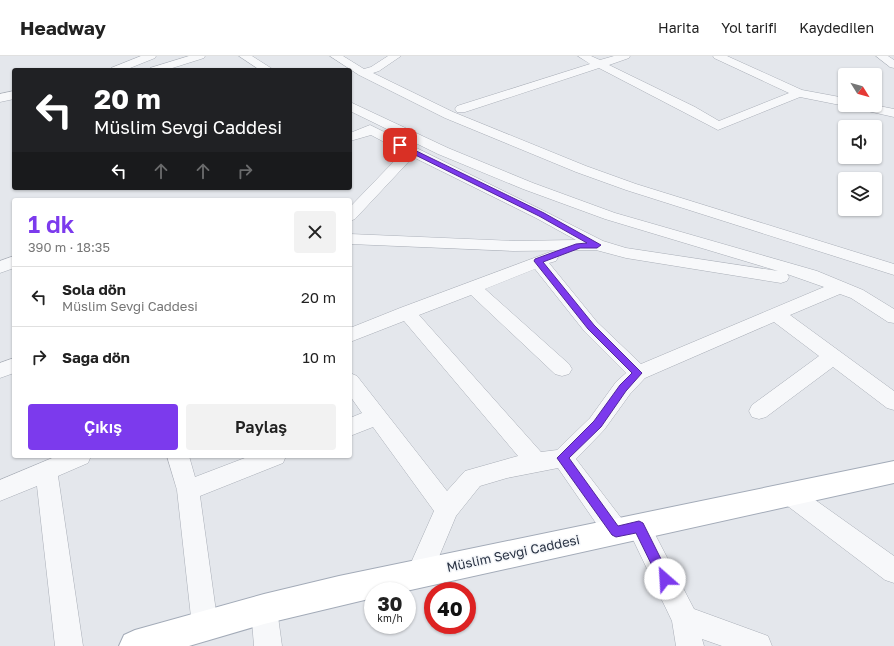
<!DOCTYPE html>
<html lang="tr">
<meta charset="utf-8">
<style>
:root{--surface:#fff;--page:#f2f2f2;--text:#222;--muted:#767676;--line:#e0e0e0;--accent:#7c3aed}
body{margin:0;font-family:"Golos Text",sans-serif;background:var(--page);color:var(--text);height:100vh;display:flex;flex-direction:column;font-size:15px;white-space:nowrap}
*{box-sizing:border-box;margin:0}
p{font-size:13px;color:var(--muted)}
.icon{flex:none;width:22px;height:22px;fill:none;stroke:currentColor;stroke-width:2;stroke-linecap:round;stroke-linejoin:round}
.map{position:relative;flex:1;overflow:hidden}
.side{position:absolute;left:12px;top:142px;width:340px;height:260px;display:flex;flex-direction:column;background:var(--surface);border-radius:4px;box-shadow:0 1px 3px #0004}
.side>*{flex:none}
.guide{position:absolute;left:12px;top:12px;width:340px;height:122px;border-radius:4px;box-shadow:0 1px 3px #0004;background:#202124;color:#fff;overflow:hidden}
.needle{width:26px;rotate:127deg}
.fabs{position:absolute;left:838px;top:12px;display:grid;gap:8px}
.fabs a{display:grid;place-items:center;width:44px;height:44px;border-radius:4px;background:var(--surface);box-shadow:0 1px 3px #0004;font-size:20px}
.speed{position:absolute;left:364px;top:526px;display:flex;gap:8px;font-size:20px;font-weight:700;text-align:center}
.speed>*{display:grid;place-content:center;width:52px;height:52px;border-radius:50%;background:var(--surface);box-shadow:0 1px 3px #0004;line-height:1}
.speed small{font-size:10px;font-weight:400}
.speed .limit{border:6px solid #d22;background:#fff;color:#111}
.pin{position:absolute;display:grid;place-items:center;width:34px;height:34px;color:#fff;margin:-17px;border-radius:8px;box-shadow:0 2px 6px #0006}
.me{position:absolute;width:44px;margin:-22px;rotate:334deg;stroke-linejoin:round;filter:drop-shadow(0 0 3px #0008)}
.turn{display:flex;align-items:center;gap:14px;height:84px;padding:0 16px;font-size:18px}
.turn .icon{width:52px;height:52px;stroke-width:2.5}
.turn b{display:block;font-size:28px;line-height:34px}
.lanes{display:flex;align-items:center;height:38px;padding:0 16px;background:#0003;justify-content:center;gap:20px;direction:ltr}
.lanes .off{opacity:.35}
.round{display:grid;place-items:center;flex:none;width:42px;height:42px;border-radius:4px;background:var(--page)}
.overview{display:flex;align-items:center;justify-content:space-between;height:68px;padding:0 16px}
h1{font-size:24px;font-weight:600;line-height:30px;color:var(--accent)}
.cta{display:flex;gap:8px;margin-top:auto;padding:8px 16px}
.cta a{flex:1;height:46px;border-radius:4px;background:var(--accent);color:#fff;font-size:16px;font-weight:600;line-height:46px;text-align:center}
.cta a+a{background:var(--page);color:var(--text)}
ul{padding:0;list-style:none}
li{display:flex;align-items:center;gap:12px;height:60px;padding:0 16px;border-top:1px solid var(--line)}
li div{flex:1}
li b{display:block;font-size:15px}
li em{font-style:normal}
header{display:flex;align-items:center;gap:24px;box-sizing:border-box;height:56px;padding:0 20px;background:var(--surface);border-bottom:1px solid var(--line)}
header strong{font-size:19px}
nav{display:flex;gap:22px;margin-inline-start:auto;font-size:14px}
.map>svg:first-child{display:block}
.lines{fill:none;stroke-linecap:round;stroke-linejoin:round}
.minor-casing{stroke:#a9aeb7;stroke-width:1}
.major-casing{stroke:#a3abb8;stroke-width:2}
.minor{fill:#f7f8fa;fill-rule:evenodd}
.major{fill:#fff;fill-rule:evenodd}
.route{fill:#7c3aed;stroke:#51269a}
.labels{text-anchor:middle;dominant-baseline:central;stroke-width:3;stroke-linejoin:round;paint-order:stroke}
.near-street-label{font-size:13px;fill:#2b3445;stroke:#f4f6f9}
</style>
<header>
<strong>Headway</strong>
<nav><a>Harita</a><a>Yol tarifi</a><a>Kaydedilen</a></nav>
</header>
<div class="map">
<svg width="894" height="590" viewBox="0 0 894 590">
<rect width="100%" height="100%" fill="#e4e7ec"/>
<g class="lines">
<defs>
<g id="minor">
<path d="M141 0H156L155 2 125 14H109L111 12Z"/>
<path d="M189 0H205L204 2 166 14H148L150 12Z"/>
<path d="M239 0H252L274 14H260Z"/>
<path d="M330 0H343L364 13 371 11 388 0H401L379 15 373 17 453 56 586 110 636 128 894 208V219L626 134 576 116 445 62 359 19Z"/>
<path d="M578 0H591L600 4 614 0H630L629 2 609 9 695 51 719 65 789 37 714 2 713 0H727L802 34 845 42V49H847L845 50 800 41 718 74 599 12 465 56H457L455 53 457 50 590 8Z"/>
<path d="M876 0H888L894 4V12L890 11Z"/>
<path d="M14 35V43L0 46V38Z"/>
<path d="M350 46 448 92 533 127 615 157 817 215 863 234 894 253V267L888 266 851 242 840 238 790 259 894 335V354L887 352 833 311 766 361 759 363 752 361 749 355 752 349 819 300 774 266 645 322 630 338 604 374 576 403 625 467 628 475 625 483 616 486 607 483 558 412 507 422 480 430 456 460 428 527 419 530 410 527 406 518 434 455 373 371 350 380V362L362 357 350 340V317L357 320 447 435 465 415 518 400 404 265 350 286V272L400 252 550 196 556 197 558 201 556 205 549 207 597 266 641 308 824 231 787 218 789 221 787 225 781 227 626 202 596 194 513 195 350 188V178L513 185 576 184 536 162 413 101 355 163 350 165V151L403 96 371 79 350 85V77L370 69 546 156 603 185 626 192 778 215 605 163 523 133 438 98 350 55ZM535 213 585 276 626 317 616 326 590 362 557 394 541 396 419 259 471 239 555 318 562 320 569 318 572 313 569 308 485 233Z"/>
<path d="M852 49H874L894 53V61L854 52Z"/>
<path d="M14 200V212L0 217V205Z"/>
<path d="M14 302V317L0 322V307Z"/>
<path d="M57 400H91L88 407 58 420 83 590H55L37 430 0 445V424Z"/>
<path d="M167 400H189L195 421 250 400H286L283 407 200 440 218 570 214 579 205 583 196 579 192 570 177 434Z"/>
<path d="M789 428 797 431 894 500V527L885 524 781 445 777 438 781 431Z"/>
<path d="M639 460 647 463 694 553 768 580 772 590H722L702 583 704 590H676L672 565 627 471 631 463Z"/>
<path d="M264 540 273 544 277 553 282 590H254L251 553 255 544Z"/>
</g>
<path id="major" d="M894 405V427L406 535H373V542L264 568 189 590H119L124 579 135 574 264 538 339 520Z"/>
</defs>
<use href="#minor" class="minor-casing"/>
<use href="#major" class="major-casing"/>
<use href="#minor" class="minor"/>
<use href="#major" class="major"/>
</g>
<path class="route" d="M397 88H402L544 157 601 189 597 192H580L543 206 594 269 642 317 626 335 601 371 569 402 618 470 639 465 643 467 671 523 669 528 665 529 661 528 636 477 616 481 612 479 557 402 594 365 620 329 632 317 588 273 534 205 535 203 576 188 587 187 539 160 397 90Z"/>
<g class="labels">
<g class="near-street-label">
<text transform="translate(513 497) rotate(-12)">Müslim Sevgi Caddesi</text>
</g>
</g>
</svg>
<div class="fabs">
<a><svg class="needle" viewBox="-14 -14 28 28"><path d="M0-13l5 13h-10z" fill="#e53935"/><path d="M0 13l5-13h-10z" fill="#767676"/></svg></a>
<a><svg class="icon" aria-label="sound" viewBox="0 0 24 24"><path d="M4 9h4l5-4v14l-5-4H4zM17 9q2 3 0 6"/></svg></a>
<a><svg class="icon" aria-label="layers" viewBox="0 0 24 24"><path d="M12 4l9 5-9 5-9-5zM3 14l9 5 9-5"/></svg></a>
</div>
<div class="speed"><div>30<small>km/h</small></div><div class="limit">40</div></div>
<div class="pin" style="left:400px;top:89px;background:#d93025"><svg class="icon" aria-label="arrive" viewBox="0 0 24 24"><path d="M6 21V4h12l-3 4 3 4H6"/></svg></div>
<svg class="me" style="left:665px;top:523px" viewBox="-20 -20 40 40"><circle r="19" fill="#fff"/><path d="M0-13L10 11 0 6-10 11z" fill="#7c3aed"/></svg>
<div class="guide">
<div class="turn"><svg class="icon" aria-label="left" viewBox="0 0 24 24"><path d="M17 20v-9H6M10 6l-5 5 5 5"/></svg><div><b>20 m</b>Müslim Sevgi Caddesi</div></div>
<div class="lanes"><svg class="icon" aria-label="left" viewBox="0 0 24 24"><path d="M17 20v-9H6M10 6l-5 5 5 5"/></svg><svg class="icon off" aria-label="ahead" viewBox="0 0 24 24"><path d="M12 20V5M6 11l6-6 6 6"/></svg><svg class="icon off" aria-label="ahead" viewBox="0 0 24 24"><path d="M12 20V5M6 11l6-6 6 6"/></svg><svg class="icon off" aria-label="right" viewBox="0 0 24 24"><path d="M7 20v-9h11M14 6l5 5-5 5"/></svg></div>
</div>
<section class="side">
<div class="overview"><div><h1>1 dk</h1><p>390 m · 18:35</p></div><a class="round"><svg class="icon" aria-label="close" viewBox="0 0 24 24"><path d="M6 6l12 12M18 6L6 18"/></svg></a></div>
<ul>
<li><svg class="icon" aria-label="left" viewBox="0 0 24 24"><path d="M17 20v-9H6M10 6l-5 5 5 5"/></svg><div><b>Sola dön</b><p>Müslim Sevgi Caddesi</p></div><em>20 m</em></li>
<li><svg class="icon" aria-label="right" viewBox="0 0 24 24"><path d="M7 20v-9h11M14 6l5 5-5 5"/></svg><div><b>Sağa dön</b></div><em>10 m</em></li>
</ul>
<div class="cta"><a>Çıkış</a><a>Paylaş</a></div>
</section>
</div>
